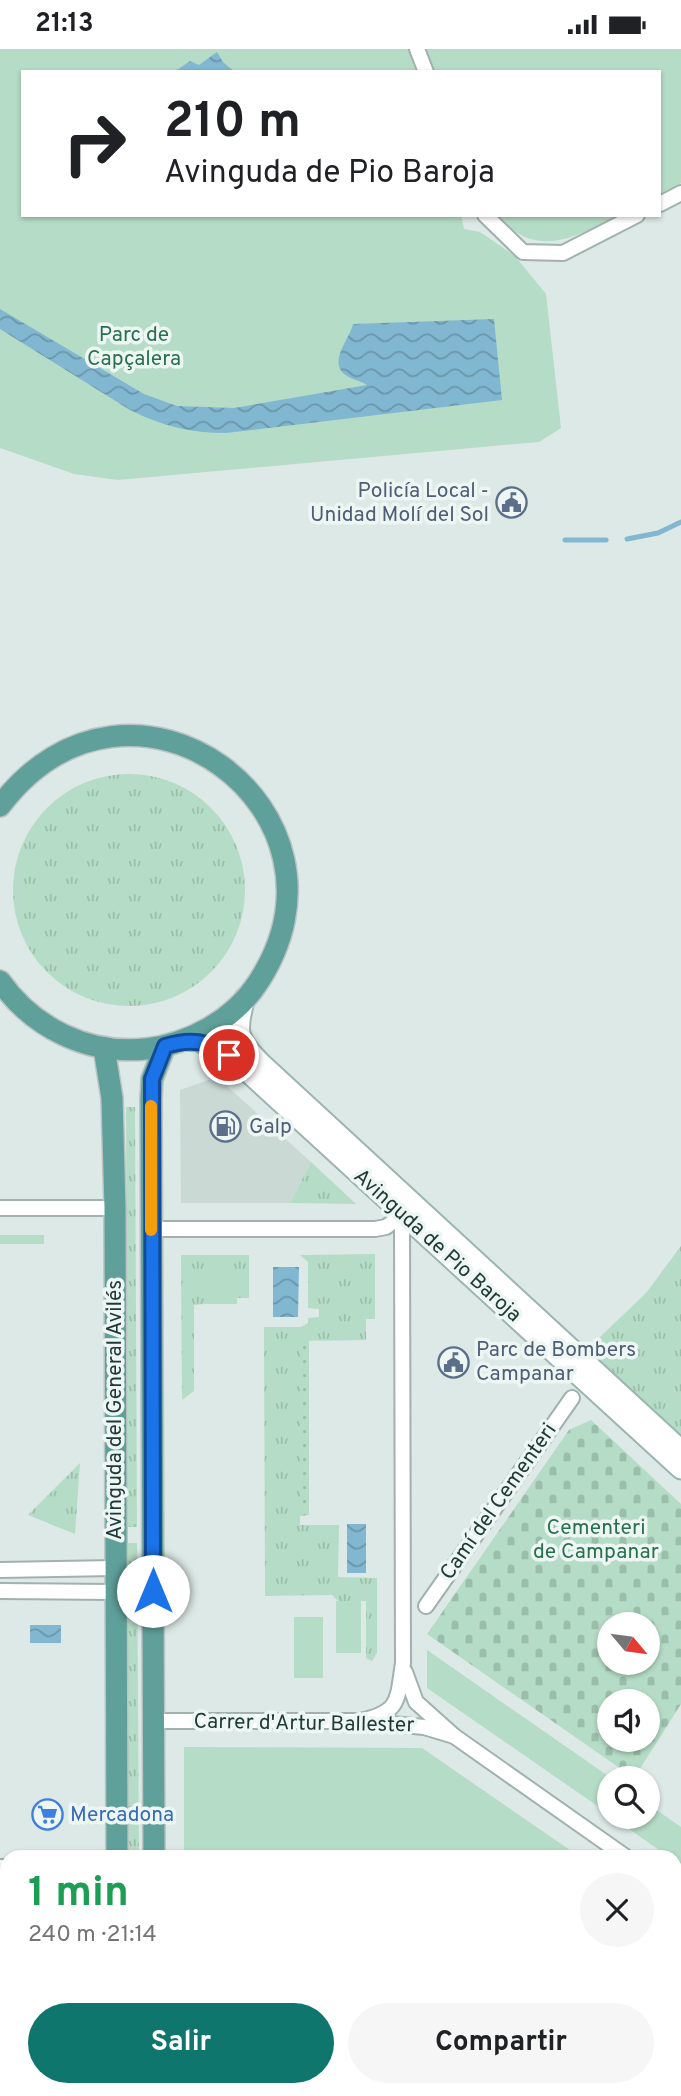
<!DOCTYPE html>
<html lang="es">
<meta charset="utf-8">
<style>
:root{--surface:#fff;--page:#f6f6f6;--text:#202124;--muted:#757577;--accent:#0f766e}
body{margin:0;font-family:Overpass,sans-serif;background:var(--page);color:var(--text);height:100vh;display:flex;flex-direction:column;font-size:26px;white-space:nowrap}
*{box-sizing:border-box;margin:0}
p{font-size:23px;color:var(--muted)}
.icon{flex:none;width:38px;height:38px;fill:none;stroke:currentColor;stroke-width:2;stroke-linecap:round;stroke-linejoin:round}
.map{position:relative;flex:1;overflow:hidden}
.panel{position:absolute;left:0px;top:1801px;width:682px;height:247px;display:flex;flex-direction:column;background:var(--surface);border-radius:21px 21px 0 0;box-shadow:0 2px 5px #0004}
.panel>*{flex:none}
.hud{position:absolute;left:21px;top:21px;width:640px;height:147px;border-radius:0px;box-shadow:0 2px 5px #0004;background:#fff;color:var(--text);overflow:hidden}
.needle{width:46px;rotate:119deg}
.tools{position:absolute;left:597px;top:1563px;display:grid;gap:14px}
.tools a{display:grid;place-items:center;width:63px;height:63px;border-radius:50%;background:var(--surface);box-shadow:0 2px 5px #0004;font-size:35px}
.pin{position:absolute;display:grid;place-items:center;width:60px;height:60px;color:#fff;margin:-30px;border:4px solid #fff;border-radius:50%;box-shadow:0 2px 7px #0007}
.me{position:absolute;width:77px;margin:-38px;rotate:0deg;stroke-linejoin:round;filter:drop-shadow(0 0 5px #0008)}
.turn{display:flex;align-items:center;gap:24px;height:147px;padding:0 28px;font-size:32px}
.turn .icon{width:91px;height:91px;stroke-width:2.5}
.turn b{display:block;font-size:49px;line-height:60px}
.round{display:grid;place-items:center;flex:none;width:74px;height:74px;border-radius:37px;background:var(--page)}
.summary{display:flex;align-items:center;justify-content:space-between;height:119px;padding:0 28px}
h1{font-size:42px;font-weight:700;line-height:52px;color:#1e9e55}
.action{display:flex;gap:14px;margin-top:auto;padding:14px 28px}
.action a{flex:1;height:80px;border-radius:42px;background:var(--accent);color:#fff;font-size:28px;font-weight:700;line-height:80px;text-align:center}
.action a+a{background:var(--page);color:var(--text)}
.status{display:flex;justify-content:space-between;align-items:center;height:49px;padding:0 35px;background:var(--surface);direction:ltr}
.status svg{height:19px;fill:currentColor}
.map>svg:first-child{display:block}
.built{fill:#cbd9d5}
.grass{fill:url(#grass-tufts)}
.cemetery{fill:url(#cemetery-stones);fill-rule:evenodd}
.park{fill:#b5dcc6}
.garden{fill:url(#garden-dots)}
.water{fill:url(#water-waves)}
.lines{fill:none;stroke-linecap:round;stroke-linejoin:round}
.stream{stroke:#82b7d1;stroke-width:5}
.street-casing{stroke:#a0b1ae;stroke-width:18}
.secondary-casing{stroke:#9cb5b1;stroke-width:23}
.primary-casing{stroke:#bcc4c3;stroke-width:24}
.street{stroke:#fff;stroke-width:14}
.secondary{stroke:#fff;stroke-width:19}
.primary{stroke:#60a09b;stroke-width:21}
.route-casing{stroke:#114b97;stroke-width:18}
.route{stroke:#1a73e8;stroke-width:12}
.slow{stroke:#f59e0b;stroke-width:12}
.labels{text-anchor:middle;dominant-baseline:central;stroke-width:7;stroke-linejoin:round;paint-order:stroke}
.park-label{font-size:21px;fill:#287051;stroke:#edf6f3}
.service-label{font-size:21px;fill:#4e5e75;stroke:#edf6f3;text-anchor:start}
.street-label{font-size:21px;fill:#1f3936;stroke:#edf6f3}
.shop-label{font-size:21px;fill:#366cbe;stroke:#edf6f3;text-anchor:start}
</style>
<div class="status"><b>21:13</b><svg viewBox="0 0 49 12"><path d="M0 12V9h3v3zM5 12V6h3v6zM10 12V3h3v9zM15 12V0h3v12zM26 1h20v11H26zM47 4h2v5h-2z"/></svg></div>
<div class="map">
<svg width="681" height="2047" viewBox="0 0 681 2047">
<defs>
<pattern id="grass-tufts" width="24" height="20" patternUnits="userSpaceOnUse" patternTransform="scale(1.75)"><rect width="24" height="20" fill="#b5dcc6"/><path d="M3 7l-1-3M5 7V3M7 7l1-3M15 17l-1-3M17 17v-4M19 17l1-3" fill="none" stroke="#9bbeab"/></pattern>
<pattern id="cemetery-stones" width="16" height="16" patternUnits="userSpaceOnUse" patternTransform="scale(1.75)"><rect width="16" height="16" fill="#b5dcc6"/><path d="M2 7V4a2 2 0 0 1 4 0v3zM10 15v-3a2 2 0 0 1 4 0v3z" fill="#9bbeab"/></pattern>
<pattern id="garden-dots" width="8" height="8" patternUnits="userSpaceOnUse" patternTransform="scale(1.75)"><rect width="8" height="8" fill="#b5dcc6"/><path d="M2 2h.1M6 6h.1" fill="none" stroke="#9bbeab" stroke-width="1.8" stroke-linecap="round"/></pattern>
<pattern id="water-waves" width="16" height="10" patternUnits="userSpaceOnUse" patternTransform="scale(1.75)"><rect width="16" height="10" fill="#82b7d1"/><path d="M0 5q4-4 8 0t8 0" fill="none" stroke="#6a96aa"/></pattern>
</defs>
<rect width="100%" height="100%" fill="#dde9e6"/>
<path class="built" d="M217 1028 311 1113 290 1154H181L180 1041Z"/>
<g class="grass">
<circle cx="129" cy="841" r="116"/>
<path d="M126 1058H135L137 1478H128Z"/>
<path d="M311 1113 356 1155 290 1154Z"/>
<rect x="0" y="1186" width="44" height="9"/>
<path d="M681 1197V1391L594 1313 593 1302 598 1290 646 1244Z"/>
<path d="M375 1205V1270H366V1291L300 1292V1476H339L338 1528 377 1529V1604L372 1612 366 1609V1552H338L332 1546 265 1547 264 1278H301L308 1274V1269L319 1268V1260L308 1259V1213L300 1206Z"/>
<path d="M181 1206H249V1249H237V1223L205 1224V1255L194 1256V1342L182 1351Z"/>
<path d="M80 1414 75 1485 28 1466Z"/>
<path d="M127 1494H137L139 1808H127Z"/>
<path d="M185 2041V2040L236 2041 232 2047H185Z"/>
</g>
<path class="cemetery" d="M591 1371 681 1455V1655L634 1729 427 1585 569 1381ZM609 1575H648V1614H609ZM609 1652H648V1690H609Z"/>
<g class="park">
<path d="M0 0H408L416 23H23V166H461L464 180 480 183 515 207 546 245 561 379 539 393 118 431 74 425 0 399Z"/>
<path d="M426 0H681V134L660 145V23H434Z"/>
<path d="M497 166H618C576 188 535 212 497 166Z"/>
<path d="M237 1223V1255H205V1223Z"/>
<rect x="336" y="1552" width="25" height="52"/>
<rect x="294" y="1568" width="29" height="61"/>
<path d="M427 1601 611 1729 609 1765 427 1639Z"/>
<path d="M184 1698 422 1699 580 1808H184Z"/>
<path d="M648 1755 681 1778V1816L676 1808H669L612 1768H648Z"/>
<rect x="0" y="1844" width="7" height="107"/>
<path d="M676 1874 681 1878V1955H676Z"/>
</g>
<path class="garden" d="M300 1291H309V1466L300 1467Z"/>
<g class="water">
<path d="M217 3 223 13 235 23H174L190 12 199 16Z"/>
<path d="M0 260 144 345 177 357 234 359 367 336C362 332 353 331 347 327 326 314 350 290 353 275L494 270 502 351 226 384C191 384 161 377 130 361L0 280Z"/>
<path d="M273 1218H299L298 1268H273Z"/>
<rect x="347" y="1475" width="19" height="49"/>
<rect x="30" y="1576" width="31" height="18"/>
</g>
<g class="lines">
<g class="stream">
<path d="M627 490 658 484 681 473"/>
<path d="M565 491H606"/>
</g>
<defs>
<g id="street">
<path d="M417 0 426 23"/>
<path d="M660 155 681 144"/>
<path d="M485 166 523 203 563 204 637 166"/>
<path d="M0 1159H115"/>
<path d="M151 1180H375L386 1178 402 1166"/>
<path d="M0 1521 115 1519"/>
<path d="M0 1542 115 1543"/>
<path d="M426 1557 572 1349"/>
<path d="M405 1623 416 1653 454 1687 626 1808"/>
<path d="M153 1672H360L424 1678 454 1687"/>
<path d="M360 1672C401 1663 397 1651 403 1614L402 1166"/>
<path d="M0 1818H7"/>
<path d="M676 1842 681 1846"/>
<path d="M676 1971H681"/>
</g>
<g id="secondary">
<path d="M245 949C235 984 237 990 262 1015L681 1401"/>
<path d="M185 991 198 992 229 1006 681 1420"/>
</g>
<g id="primary">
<path d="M0 757C131 584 372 763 257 935 233 971 189 995 146 1000 88 1006 33 979 0 932"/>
<path d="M104 999 112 1049 115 1159 117 1808"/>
<path d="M154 1808 151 1050 152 1030 165 997"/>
<path d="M86 2047 89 2040"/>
<path d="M151 2047V2040"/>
</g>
</defs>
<use href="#street" class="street-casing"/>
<use href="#secondary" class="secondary-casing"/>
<use href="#primary" class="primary-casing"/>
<use href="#street" class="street"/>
<use href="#secondary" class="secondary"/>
<use href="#primary" class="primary"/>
</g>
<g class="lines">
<defs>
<path id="route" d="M153 1542 152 1030 165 997C191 989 207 992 229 1006"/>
</defs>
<use href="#route" class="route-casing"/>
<use href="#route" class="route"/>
<path class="slow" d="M151 1057V1181"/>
</g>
<defs>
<symbol id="civic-ring" viewBox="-11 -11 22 22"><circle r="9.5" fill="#edf6f3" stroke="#5c6f8a" stroke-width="1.5"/><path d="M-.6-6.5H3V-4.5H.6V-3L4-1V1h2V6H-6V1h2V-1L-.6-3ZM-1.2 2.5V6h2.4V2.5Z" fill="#5c6f8a"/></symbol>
<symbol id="fuel-ring" viewBox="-11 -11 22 22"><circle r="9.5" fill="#edf6f3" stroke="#5c6f8a" stroke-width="1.5"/><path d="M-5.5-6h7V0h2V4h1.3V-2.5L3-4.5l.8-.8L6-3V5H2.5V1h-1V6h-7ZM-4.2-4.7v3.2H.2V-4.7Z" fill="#5c6f8a"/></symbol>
<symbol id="supermarket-ring" viewBox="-11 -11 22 22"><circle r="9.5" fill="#edf6f3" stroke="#3f7fe0" stroke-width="1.5"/><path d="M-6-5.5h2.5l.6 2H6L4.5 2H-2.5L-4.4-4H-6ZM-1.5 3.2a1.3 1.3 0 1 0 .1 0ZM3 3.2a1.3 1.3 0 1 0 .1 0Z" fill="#3f7fe0"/></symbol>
</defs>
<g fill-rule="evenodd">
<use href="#civic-ring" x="494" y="436" width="35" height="35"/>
<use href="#fuel-ring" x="208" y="1060" width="35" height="35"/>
<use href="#civic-ring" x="436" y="1296" width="35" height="35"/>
<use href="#supermarket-ring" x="30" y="1748" width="35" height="35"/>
</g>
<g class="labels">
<g class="park-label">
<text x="134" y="286">Parc de<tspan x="134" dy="24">Capçalera</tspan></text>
<text x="596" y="1479">Cementeri<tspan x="596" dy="24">de Campanar</tspan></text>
</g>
<g class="service-label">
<text x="489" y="442" text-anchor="end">Policía Local -<tspan x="489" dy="24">Unidad Molí del Sol</tspan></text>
<text x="249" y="1078">Galp</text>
<text x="476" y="1301">Parc de Bombers<tspan x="476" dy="24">Campanar</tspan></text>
</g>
<g class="street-label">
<text transform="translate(437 1197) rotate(42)">Avinguda de Pio Baroja</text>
<text transform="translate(115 1361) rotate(-90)">Avinguda del General Avilés</text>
<text transform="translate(499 1453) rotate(-55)">Camí del Cementeri</text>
<text transform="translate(304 1675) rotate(1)">Carrer d'Artur Ballester</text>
</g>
<g class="shop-label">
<text x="70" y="1766">Mercadona</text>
</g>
</g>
</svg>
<div class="tools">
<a><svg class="needle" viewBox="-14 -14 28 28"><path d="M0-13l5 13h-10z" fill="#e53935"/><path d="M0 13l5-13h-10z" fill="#757577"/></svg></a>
<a><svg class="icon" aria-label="sound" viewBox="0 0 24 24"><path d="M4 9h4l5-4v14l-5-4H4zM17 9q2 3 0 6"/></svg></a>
<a><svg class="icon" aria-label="search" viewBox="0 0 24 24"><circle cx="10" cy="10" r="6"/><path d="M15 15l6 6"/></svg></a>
</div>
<div class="pin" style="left:229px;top:1006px;background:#d93025"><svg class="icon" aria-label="arrive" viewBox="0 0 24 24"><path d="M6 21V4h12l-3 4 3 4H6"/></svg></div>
<svg class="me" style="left:153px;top:1542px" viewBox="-20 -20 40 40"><circle r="19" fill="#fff"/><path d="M0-13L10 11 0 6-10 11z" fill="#1a73e8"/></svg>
<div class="hud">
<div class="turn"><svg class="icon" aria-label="right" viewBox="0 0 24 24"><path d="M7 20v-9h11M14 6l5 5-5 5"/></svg><div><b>210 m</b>Avinguda de Pio Baroja</div></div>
</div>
<section class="panel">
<div class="summary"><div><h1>1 min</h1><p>240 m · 21:14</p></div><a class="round"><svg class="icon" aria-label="close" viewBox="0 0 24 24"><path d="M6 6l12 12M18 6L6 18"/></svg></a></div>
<div class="action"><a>Salir</a><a>Compartir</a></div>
</section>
</div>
